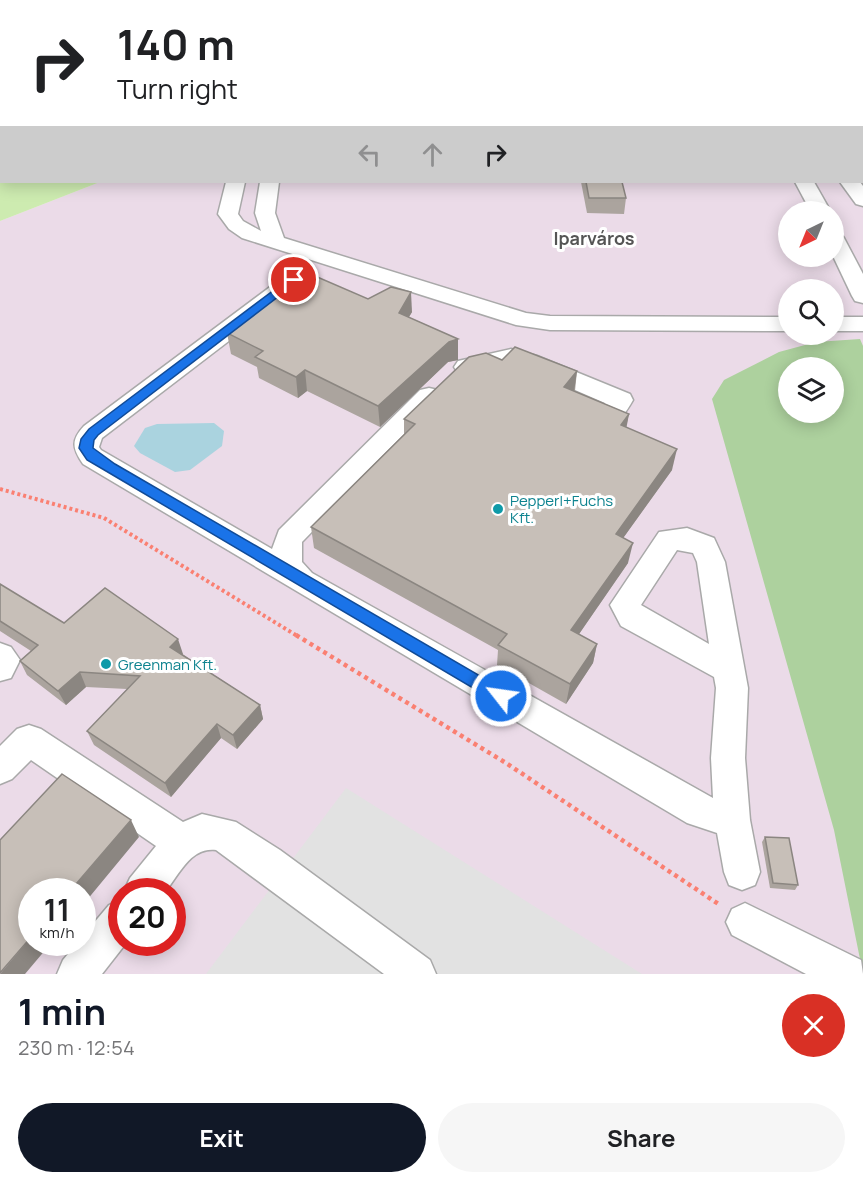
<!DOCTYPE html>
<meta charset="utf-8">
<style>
:root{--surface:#fff;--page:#f6f6f6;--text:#202124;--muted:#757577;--accent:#111827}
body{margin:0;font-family:Manrope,sans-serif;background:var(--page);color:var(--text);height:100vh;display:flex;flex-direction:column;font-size:22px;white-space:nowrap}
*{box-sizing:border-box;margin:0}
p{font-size:20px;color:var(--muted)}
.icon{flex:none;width:33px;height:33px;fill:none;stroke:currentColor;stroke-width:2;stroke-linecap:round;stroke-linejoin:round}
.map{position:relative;height:974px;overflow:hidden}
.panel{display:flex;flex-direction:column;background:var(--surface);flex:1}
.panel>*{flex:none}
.top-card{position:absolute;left:0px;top:0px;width:864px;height:183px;box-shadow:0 3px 15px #0003;background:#fff;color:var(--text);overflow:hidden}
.needle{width:39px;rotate:223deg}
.tools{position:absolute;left:778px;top:201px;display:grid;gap:12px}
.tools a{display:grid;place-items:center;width:66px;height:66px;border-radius:50%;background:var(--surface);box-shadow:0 3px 15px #0003;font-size:30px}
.speed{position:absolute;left:18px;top:878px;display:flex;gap:12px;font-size:30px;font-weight:700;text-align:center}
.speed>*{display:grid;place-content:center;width:78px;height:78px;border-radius:50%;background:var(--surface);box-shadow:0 3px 15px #0003;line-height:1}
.speed small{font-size:15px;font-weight:400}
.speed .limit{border:9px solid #d22;background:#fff;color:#111}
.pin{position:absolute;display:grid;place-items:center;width:51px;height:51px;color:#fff;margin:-26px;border:3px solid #fff;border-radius:50%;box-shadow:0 2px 6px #0007}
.me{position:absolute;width:66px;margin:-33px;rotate:300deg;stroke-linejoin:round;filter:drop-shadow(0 0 4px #0008)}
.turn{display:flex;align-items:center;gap:21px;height:126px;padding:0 18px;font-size:27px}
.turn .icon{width:78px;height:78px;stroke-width:2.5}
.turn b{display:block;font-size:42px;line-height:51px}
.lanes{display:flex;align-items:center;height:57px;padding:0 18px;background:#0003;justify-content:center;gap:30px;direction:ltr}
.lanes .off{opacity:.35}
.round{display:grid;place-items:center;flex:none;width:63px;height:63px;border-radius:32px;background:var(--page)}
.head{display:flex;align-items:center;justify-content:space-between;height:102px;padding:0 18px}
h1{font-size:36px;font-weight:700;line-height:45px;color:var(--accent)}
.cta{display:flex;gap:12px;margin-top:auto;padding:12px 18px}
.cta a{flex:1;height:69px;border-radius:36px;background:var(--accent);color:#fff;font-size:24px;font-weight:700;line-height:69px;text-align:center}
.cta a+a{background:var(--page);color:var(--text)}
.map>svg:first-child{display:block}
.industrial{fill:#ebdbe8;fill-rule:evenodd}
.grass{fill:#cdebb0}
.forest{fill:#add19e;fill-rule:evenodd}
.parking{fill:#e2e2e2}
.water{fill:#aad3df}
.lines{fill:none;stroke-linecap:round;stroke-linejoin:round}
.minor-casing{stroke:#a9a9a9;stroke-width:3}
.path-far1{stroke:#fa8072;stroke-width:4;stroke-dasharray:3 3;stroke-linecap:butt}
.path{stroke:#fa8072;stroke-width:4.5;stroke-dasharray:4 4;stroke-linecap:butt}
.minor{fill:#fff;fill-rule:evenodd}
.wall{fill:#aba49e}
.shaded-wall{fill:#8b8681}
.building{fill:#c7bfb8;stroke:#8b8681;stroke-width:1.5}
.route{fill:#1a73e8;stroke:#114b97;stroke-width:1.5}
.culture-dot{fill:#0f9aa8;stroke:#fff;stroke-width:2}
.labels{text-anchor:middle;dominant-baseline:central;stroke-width:6;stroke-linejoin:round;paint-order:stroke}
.culture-label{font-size:15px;fill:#0d838f;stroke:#fff;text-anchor:start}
.far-district-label{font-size:18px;font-weight:bold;fill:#555;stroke:#fff}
</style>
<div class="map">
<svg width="863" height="974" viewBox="0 0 863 974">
<rect width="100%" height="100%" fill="#f2efe9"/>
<path class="industrial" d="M104 0H863V974H0V221L100 182H862V2ZM789 212H834V256H789ZM789 290H834V334H789ZM789 368H834V412H789ZM32 891H82V942H32ZM122 891H172V942H122Z"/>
<path class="grass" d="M0 0H104L2 2V182H100L0 221Z"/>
<path class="forest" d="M860 339 863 346V974L834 830 712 399 724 380 779 352 816 342ZM789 368H834V412H789Z"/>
<path class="parking" d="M346 788 642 974H206Z"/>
<path class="water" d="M214 423 224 431 222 446 190 470 175 472 140 453 134 446 145 428 157 424Z"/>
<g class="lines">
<defs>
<g id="minor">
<path d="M656 0H670L671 2H656Z"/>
<path d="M766 0H788L789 2H767Z"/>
<path d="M837 0H851L836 2Z"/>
<path d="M862 10H863V20L862 19Z"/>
<rect x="862" y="121" width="1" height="10"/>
<path d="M226 182H245L238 214 243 221 261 231 255 213 260 182H279L275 213 284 238 526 313 550 316 789 317V331L550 330 516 325 242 238 229 229 218 214Z"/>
<path d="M795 182H814L831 212H811Z"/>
<path d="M840 182H860L863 186V206L856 204Z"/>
<path d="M834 232 841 234 844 238 863 274V303L855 301 852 296 833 256Z"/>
<path d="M294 273 302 275 305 280 302 285 102 438 99 447 101 450 272 549 279 530 420 390 429 388 438 390 441 396 438 402 302 542V562L312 573 713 798 711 758 716 688 714 677 621 626 610 605 659 532 687 528 714 538 725 562 748 688 745 758 750 820 760 872 755 885 742 890 729 885 724 872 717 833 687 823 83 464C72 448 71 440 84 426L286 275ZM677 550 693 553 697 562 709 644 641 605Z"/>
<rect x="834" y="317" width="29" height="14"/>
<path d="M511 349 537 356 630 394 633 400C625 414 617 427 599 422L595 416 605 403 522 367C500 362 479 378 458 373L454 367 458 361Z"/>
<path d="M0 643 11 647 20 660 11 678 0 681Z"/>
<path d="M29 725 41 729 183 822 202 814 236 822 280 850 430 960 436 974H384L216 850C191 847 180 873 166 891H124L130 878 156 846 31 760 12 779 0 784V746L17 729Z"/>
<path d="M122 899V942H127L102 974H57L63 960 78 942H82V937L109 905Z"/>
<path d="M745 903 861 960 863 974H806L732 935 726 922 732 909Z"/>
</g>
</defs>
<use href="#minor" class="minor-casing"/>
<path class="path-far1" d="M0 489 104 518 299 637"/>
<path class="path" d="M296 635 506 763 720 905"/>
<use href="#minor" class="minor"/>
</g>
<g class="wall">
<path d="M581 182H622L626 198 624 214 587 213Z"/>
<path d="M368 299 412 312 409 317 458 339V360L448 362 380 427 307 391 298 398 259 378 257 367 231 354 227 333Z"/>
<path d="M502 360 577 371 575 391 629 414 626 427 672 470 623 538 628 563 579 634 597 644 593 663 566 704 497 665 498 650 314 548 311 527 404 434V419Z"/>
<path d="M0 584 64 623 183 654H182L260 705 263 719 237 749 221 738 171 797 94 745 87 731 127 689 86 687 66 705 27 675 20 661 31 651 0 631Z"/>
<path d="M765 837 798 885 795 890 770 888 762 842Z"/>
</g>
<g class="shaded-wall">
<path d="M411 292 412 312 399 333V313Z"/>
<path d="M458 339V360L448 362 380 427 378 406 449 342Z"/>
<path d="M305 370 307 391 298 398 296 377Z"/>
<path d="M577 371 574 392 564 387Z"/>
<path d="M629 414 625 435 621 425Z"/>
<path d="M677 449 672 470 611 555 616 534Z"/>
<path d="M633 543 628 563 568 650 571 630Z"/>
<path d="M178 639 183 654 175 661 170 647Z"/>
<path d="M597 644 593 663 566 704 570 684Z"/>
<path d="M80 672 86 687 66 705 58 691Z"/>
<path d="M260 705 263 719 237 749 233 735Z"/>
<path d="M217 724 221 738 171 797 165 783Z"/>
<path d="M131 820 139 837 82 906V891H70Z"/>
<path d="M32 936V942H52L25 974H0Z"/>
</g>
<g class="building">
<path d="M124 0H246V2H123Z"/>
<path d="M862 74H863V110L862 109Z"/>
<path d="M586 182H622L626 198H589Z"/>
<path d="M308 273 368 299 391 287 411 292 399 313 458 339 449 342 378 406 305 370 296 377 255 357 263 351 227 333Z"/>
<path d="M515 347 577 371 564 387 629 414 621 425 677 449 616 534 633 543 571 630 597 644 570 684 498 645 507 634 311 527 415 424 404 419 469 357 486 353 502 360Z"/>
<path d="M0 584 64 623 105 588 178 639 170 647 260 705 233 735 217 724 165 783 87 731 140 676 80 672 58 691 20 661 38 645 0 621Z"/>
<path d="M62 774 131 820 70 891H32V936L0 973V840Z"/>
<path d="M765 837 789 838 798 885 773 883Z"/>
</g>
<path class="route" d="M290 278 300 280 98 435 94 440 93 448 115 464 506 691 509 696 506 701H495L106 471 87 460 79 448 81 439 89 429Z"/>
<g class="culture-dot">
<circle cx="498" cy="509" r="6"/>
<circle cx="106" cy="664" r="6"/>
</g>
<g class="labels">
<g class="culture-label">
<text x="510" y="500">Pepperl+Fuchs<tspan x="510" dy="17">Kft.</tspan></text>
<text x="118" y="664">Greenman Kft.</text>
</g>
<g class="far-district-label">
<text x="594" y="238">Iparváros</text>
</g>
</g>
</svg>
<div class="tools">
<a><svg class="needle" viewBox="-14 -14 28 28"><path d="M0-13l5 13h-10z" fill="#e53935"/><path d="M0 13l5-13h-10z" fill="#757577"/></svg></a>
<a><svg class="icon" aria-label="search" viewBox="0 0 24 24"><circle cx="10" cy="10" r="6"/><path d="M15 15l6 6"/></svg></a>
<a><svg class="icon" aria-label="layers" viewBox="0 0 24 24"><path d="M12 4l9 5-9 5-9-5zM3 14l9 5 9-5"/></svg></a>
</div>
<div class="speed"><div>11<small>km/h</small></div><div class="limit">20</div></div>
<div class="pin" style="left:294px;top:280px;background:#d93025"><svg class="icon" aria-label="arrive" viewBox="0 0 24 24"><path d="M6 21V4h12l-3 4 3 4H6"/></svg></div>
<svg class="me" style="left:501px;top:696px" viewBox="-20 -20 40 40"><circle r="17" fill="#1a73e8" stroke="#fff" stroke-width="3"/><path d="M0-11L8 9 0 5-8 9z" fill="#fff"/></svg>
<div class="top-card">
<div class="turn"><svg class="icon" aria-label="right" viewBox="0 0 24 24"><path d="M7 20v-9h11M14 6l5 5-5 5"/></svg><div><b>140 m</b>Turn right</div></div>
<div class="lanes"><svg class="icon off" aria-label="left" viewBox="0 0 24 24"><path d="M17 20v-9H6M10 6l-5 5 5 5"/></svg><svg class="icon off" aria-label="ahead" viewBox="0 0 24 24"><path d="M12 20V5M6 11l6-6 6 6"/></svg><svg class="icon" aria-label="right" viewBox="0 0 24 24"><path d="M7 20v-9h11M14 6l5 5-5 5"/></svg></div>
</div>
</div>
<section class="panel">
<div class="head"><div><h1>1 min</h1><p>230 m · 12:54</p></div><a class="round" style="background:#d93025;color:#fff"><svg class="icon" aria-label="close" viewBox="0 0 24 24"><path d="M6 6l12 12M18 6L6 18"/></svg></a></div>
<div class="cta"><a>Exit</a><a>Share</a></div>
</section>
